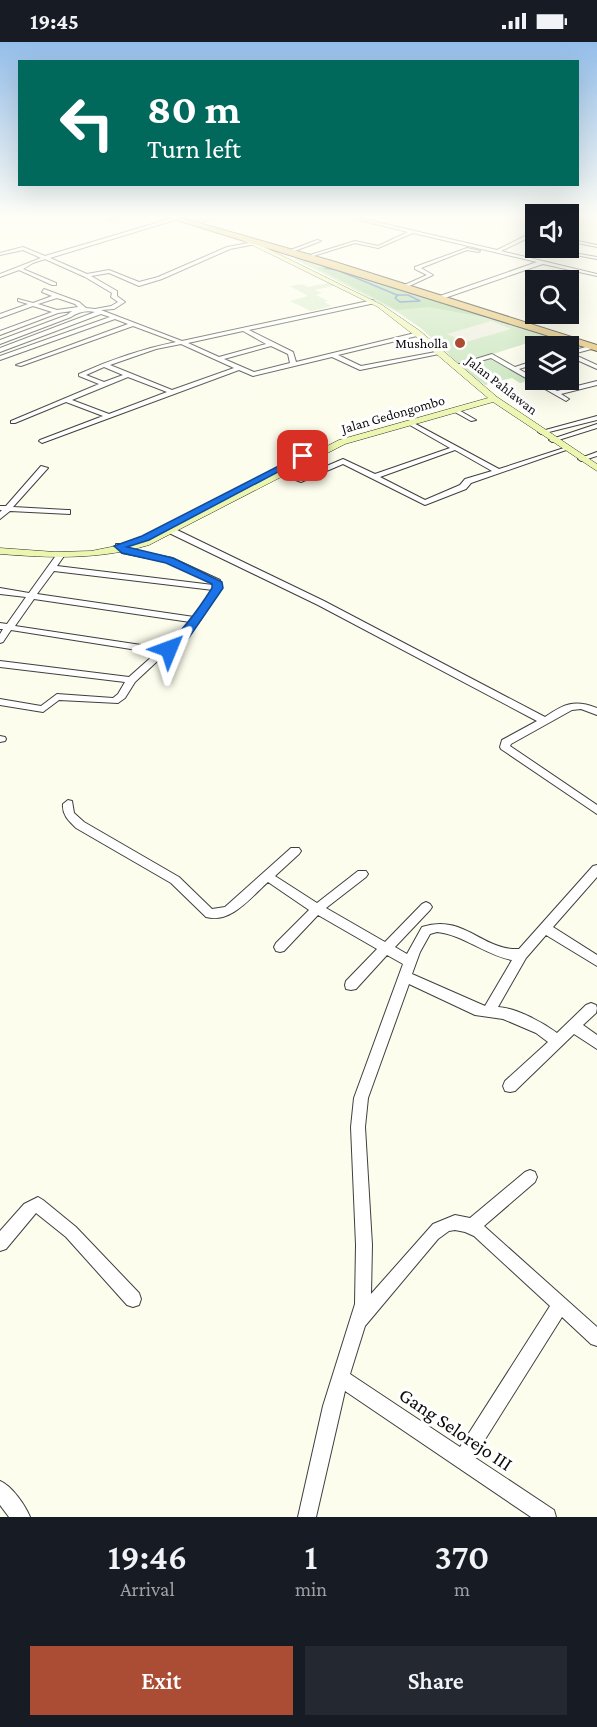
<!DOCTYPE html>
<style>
:root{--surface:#171b24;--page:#242831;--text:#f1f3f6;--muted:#9ea1a6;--accent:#ab4c34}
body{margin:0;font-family:"Crimson Pro",serif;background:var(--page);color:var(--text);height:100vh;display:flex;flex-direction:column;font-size:22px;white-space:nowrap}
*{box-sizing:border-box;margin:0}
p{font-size:20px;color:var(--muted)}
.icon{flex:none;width:33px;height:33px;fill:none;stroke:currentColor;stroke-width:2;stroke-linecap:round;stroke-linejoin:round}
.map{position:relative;height:1475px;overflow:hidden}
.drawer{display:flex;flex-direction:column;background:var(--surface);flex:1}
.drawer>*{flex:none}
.banner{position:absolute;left:18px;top:18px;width:561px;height:126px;border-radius:0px;box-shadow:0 6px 24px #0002;background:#00695c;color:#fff;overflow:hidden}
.buttons{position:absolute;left:525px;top:162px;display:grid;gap:12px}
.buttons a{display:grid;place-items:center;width:54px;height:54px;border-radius:0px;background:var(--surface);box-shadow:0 6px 24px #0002;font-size:30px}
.pin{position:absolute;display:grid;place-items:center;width:51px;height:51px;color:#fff;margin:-26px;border-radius:12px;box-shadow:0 3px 9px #0006}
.me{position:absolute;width:66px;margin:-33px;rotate:46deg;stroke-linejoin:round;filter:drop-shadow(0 0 4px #0008)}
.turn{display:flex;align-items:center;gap:21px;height:126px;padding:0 30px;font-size:27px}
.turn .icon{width:78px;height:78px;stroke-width:2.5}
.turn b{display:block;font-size:42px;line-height:51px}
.eta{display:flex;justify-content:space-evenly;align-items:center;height:102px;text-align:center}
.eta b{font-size:36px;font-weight:600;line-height:42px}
.cta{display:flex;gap:12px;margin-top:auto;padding:12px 30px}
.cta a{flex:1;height:69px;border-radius:0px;background:var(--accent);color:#fff;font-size:24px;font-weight:600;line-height:69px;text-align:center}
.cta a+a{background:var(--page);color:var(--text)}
.status{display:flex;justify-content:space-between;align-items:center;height:42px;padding:0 30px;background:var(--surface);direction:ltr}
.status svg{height:16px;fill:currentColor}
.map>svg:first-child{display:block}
.green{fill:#c5e3ba}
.forest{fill:#a6d29b}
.pitch{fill:#d8ebcb}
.plaza{fill:#ecebdd}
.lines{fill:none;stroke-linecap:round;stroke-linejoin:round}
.stream{stroke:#4670bd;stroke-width:1.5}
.street-casing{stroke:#3f3f3f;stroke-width:2}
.secondary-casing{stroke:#2e2e2e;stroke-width:1}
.highway-casing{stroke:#1d1d1d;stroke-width:2}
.street{fill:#fff;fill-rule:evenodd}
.secondary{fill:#ecf6af;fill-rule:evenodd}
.highway{fill:#e3be64;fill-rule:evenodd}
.route{fill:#1a73e8;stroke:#114b97;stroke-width:1.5}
.poi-dot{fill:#ab4c34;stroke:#fff;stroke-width:2}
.labels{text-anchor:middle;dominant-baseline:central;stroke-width:6;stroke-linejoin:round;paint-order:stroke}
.far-poi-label{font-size:14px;fill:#0c0c0c;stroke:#fff;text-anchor:end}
.far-street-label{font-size:14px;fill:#0c0c0c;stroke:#fff}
.near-street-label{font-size:20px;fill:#0c0c0c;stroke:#fff}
</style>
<div class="status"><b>19:45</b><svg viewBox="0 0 49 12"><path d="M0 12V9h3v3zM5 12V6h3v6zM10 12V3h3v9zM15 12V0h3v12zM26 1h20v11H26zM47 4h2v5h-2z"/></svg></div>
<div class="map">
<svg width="597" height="1475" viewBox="0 0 597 1475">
<rect width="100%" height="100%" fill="#fcfdec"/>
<path class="green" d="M296 215 549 294 487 314 533 338 520 341 512 336 485 343 461 324 485 314 459 322 422 287 399 271 295 217Z"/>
<path class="forest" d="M325 224 495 277 428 265 397 268 317 226Z"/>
<path class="pitch" d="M329 241 334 244 315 248 322 251 316 253 328 259 324 260 332 264 311 269 290 259 308 254 290 244 302 242 308 245Z"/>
<path class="plaza" d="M491 279 511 287 466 300 447 292Z"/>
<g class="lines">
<g class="stream">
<path d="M325 226 337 228 397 253"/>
<path d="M398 253H408L420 259 400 260 395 256Z"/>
</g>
<defs>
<g id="street">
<path d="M122 173H127L109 178 107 177Z"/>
<path d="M223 173H228L194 182 192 181Z"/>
<path d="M340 173H346L497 208 525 194 536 195V197L528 196 501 209 597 232V234L543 222 439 258 437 255 537 220 413 191 378 206 355 201 307 216V214L355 199 378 204 408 190Z"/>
<path d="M176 175 178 177 50 216 87 232 109 228 139 240 158 235 227 205 254 200 256 202 230 207 162 237 139 244 109 231 91 234 117 249V254L125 260 114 267 101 268 182 299 373 258 375 261 249 288 293 310 296 320 419 290 421 291V293L338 313 361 324 441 309 444 311 360 328 332 315 253 334 239 328 42 401 39 399 40 398 103 374 66 360 15 381H11V379L99 342 79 334V332C110 318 142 307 176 300L133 284 21 324 16 323 128 282 115 277 0 318V314L110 275 101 272 0 310V306L95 270C86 268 78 270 71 275L0 302V298L67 273 72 269 58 271 0 293V289L52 270 33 264 0 276V272L28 262 18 259V257L33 261 52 254 42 250 44 247 79 260 86 266 95 267 111 264 118 260 111 255 112 251 85 235 45 217 33 221 23 227 56 241V243H52L19 228 0 235V232L41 216 23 208 0 213V211L23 205 45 214ZM57 256 75 262 78 265 57 268 38 262ZM243 289 266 302 219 315 188 301ZM181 302 234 326 172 348 110 323 156 307ZM271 304 288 312 290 321 254 330 224 317ZM104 325 123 333 104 340 86 333ZM128 335 167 350 109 372 72 358Z"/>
<path d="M568 197 597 203V205L568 199Z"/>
<path d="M317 198 321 199 292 210 288 209Z"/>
<path d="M467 206 480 209 478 210 467 208 421 226 433 233 405 246 400 245 427 233 415 227V225Z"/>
<path d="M537 206H544L597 215V217Z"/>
<path d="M593 303 595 304V306L573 312 597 323V327L568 314V310Z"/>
<path d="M492 312 515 325 536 318V322L519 327 557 349 597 339V343L561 352 569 357 566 359 491 316 456 326 453 324Z"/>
<path d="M453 367H457L476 378 471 379 453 369Z"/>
<path d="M597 374V378L541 392 538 390Z"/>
<path d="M410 379 499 427 564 406 569 407 471 441 466 447 425 463 343 422 301 440 277 431 281 429 301 435 343 417 375 432 450 406 408 382 407 381ZM455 408 492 429 465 437 460 443 425 458 380 435Z"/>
<path d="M597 382V386L552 400 549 398Z"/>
<path d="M597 410V414L581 419 578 417Z"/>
<path d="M41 424 48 426 13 465 67 468H70V472L10 469 0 477V470L2 468H0V464H6Z"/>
<path d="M167 486H173L324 559 545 675C564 662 574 657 597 666V673L581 667 572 668 511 702 510 704 597 763V772L501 707 500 705 502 698 537 679 318 563 167 490Z"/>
<path d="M116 502H122L128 507 172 516 220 538 222 546 199 580 179 603 166 611 135 640 125 656 118 661 59 658 43 670 0 663V657L41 664 57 652 113 656 118 652 125 640 0 625V619L129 635 156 611 11 588 3 600 0 601V592L3 587H0V581L7 582 26 555 0 552V546L29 551 57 512H60L64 514 57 524 213 543V541L167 520 122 511 116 506ZM54 529 213 548 194 575 37 552ZM34 557 190 580 173 599 161 606 15 584Z"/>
<path d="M0 694 5 695 6 697 5 699 0 700Z"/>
<path d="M68 758 72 759 74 771 84 780 179 835 212 867 225 865 291 806H299L301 809 299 812 275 834 317 861 358 829H366L368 832 366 835 326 866 385 900 422 862 426 860 430 862 432 865 430 868 395 905 407 912 422 885C464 871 482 909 519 907L593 824 597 823V835L553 885 597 913V924L546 893 526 916 498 965C516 966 542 980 557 991L586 963 591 961 596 963 597 966 596 971 583 983 597 993V1007L574 992 515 1049 510 1050 505 1049 503 1044 505 1039 548 1000 536 991 503 977 475 973 409 942 368 1056 365 1085 372 1203 371 1252 433 1182 455 1173 470 1176 525 1130 530 1128 535 1130 537 1135 535 1140 484 1184 597 1285V1304L591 1302 562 1275 474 1415 554 1468 556 1475H531L345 1349 316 1475H298L323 1364 355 1262 356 1203 351 1085 354 1056 403 922 387 913 356 947 351 948 346 947 345 943 346 939 377 907 318 873 284 909 280 910 276 909 274 905 276 901 309 868 268 840C251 855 231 882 206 875L171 841 76 786C69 779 62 773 63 762ZM437 890C464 893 485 913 512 918L485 964 412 932 420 910 430 892ZM455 1188 465 1190 474 1194 550 1264 460 1405 350 1332 365 1284 438 1197 449 1189Z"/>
<path d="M38 1155 43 1158 76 1185 139 1251 141 1257 139 1263 133 1265 127 1263 66 1195 36 1171 6 1207 0 1209V1189L24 1162Z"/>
<path d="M0 1439C12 1444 25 1463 30 1475H9L0 1463Z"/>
</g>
<path id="secondary" d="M246 196 382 263 420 289 497 355 597 422V429L493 360 345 402 149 503C99 518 51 516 0 512V506L55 510 91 509 141 499 339 398 488 356 414 293 378 265 244 199Z"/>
<path id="highway" d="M161 173H171L332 219 597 303V309Z"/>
</defs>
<use href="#street" class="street-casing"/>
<use href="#secondary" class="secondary-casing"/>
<use href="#highway" class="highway-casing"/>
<use href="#street" class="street"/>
<use href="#secondary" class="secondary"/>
<use href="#highway" class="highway"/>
</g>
<linearGradient id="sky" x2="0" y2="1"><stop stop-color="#94beea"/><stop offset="0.46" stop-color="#fefef6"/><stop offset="1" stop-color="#fefef6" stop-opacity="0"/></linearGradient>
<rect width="597" height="379" fill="url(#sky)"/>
<path class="route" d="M300 413 308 414 149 498 127 505 173 516 222 540 223 546 188 597 173 609H165V604C184 588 198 568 212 546V542L166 521 122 511 114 504 142 494Z"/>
<circle class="poi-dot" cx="460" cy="301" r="6"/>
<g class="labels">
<g class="far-poi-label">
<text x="448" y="301">Musholla</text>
</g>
<g class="far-street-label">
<text transform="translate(502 343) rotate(38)">Jalan Pahlawan</text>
<text transform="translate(393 372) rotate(-16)">Jalan Gedongombo</text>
</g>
<g class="near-street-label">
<text transform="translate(456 1387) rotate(34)">Gang Selorejo III</text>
</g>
</g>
</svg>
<div class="buttons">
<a><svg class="icon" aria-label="sound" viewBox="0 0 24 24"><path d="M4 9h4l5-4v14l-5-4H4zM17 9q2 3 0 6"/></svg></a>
<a><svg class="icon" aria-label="search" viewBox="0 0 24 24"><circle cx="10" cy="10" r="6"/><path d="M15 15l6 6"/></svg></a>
<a><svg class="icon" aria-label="layers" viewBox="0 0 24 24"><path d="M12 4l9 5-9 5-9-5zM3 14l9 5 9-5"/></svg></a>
</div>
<div class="pin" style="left:303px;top:414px;background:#d93025"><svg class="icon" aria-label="arrive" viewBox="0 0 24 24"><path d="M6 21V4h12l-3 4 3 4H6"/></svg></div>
<svg class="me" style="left:169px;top:607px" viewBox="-20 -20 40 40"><path d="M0-17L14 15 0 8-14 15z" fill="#1a73e8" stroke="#fff" stroke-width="4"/></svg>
<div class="banner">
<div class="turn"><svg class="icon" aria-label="left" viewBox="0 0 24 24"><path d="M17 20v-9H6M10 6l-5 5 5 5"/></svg><div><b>80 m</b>Turn left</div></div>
</div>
</div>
<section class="drawer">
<div class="eta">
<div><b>19:46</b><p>Arrival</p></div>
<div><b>1</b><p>min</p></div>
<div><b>370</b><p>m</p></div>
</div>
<div class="cta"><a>Exit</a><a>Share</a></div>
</section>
